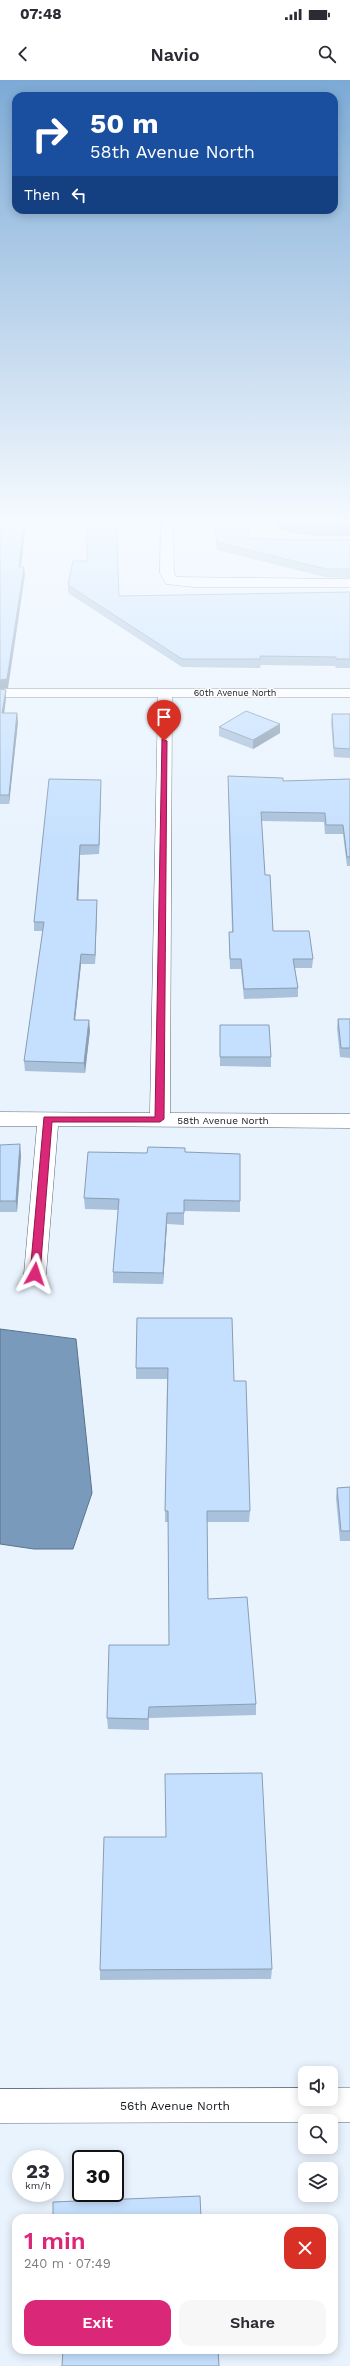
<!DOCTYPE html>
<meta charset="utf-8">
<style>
:root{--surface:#fff;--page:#f7f7f7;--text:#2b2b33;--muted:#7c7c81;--accent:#db2777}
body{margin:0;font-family:"Work Sans",sans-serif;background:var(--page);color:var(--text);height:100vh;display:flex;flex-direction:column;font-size:15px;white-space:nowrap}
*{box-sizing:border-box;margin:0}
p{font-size:13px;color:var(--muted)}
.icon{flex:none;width:22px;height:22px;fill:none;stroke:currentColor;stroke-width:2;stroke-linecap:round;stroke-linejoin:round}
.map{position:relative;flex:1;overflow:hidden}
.sheet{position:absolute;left:12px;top:2134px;width:326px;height:140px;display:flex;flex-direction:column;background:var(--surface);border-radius:12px;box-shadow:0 2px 10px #0003}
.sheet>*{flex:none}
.top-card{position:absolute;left:12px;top:12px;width:326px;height:122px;border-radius:12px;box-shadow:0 2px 10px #0003;background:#1a4fa0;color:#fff;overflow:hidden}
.controls{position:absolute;left:298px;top:1986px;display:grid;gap:8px}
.controls a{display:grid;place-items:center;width:40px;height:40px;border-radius:8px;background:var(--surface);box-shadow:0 2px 10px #0003;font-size:20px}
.speed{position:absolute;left:12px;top:2070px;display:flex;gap:8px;font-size:20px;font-weight:700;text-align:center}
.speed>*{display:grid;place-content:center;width:52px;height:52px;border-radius:50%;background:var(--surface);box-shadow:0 2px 10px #0003;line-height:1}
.speed small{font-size:10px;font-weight:400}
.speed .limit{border:2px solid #111;border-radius:6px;background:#fff;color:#111}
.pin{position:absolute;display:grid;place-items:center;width:34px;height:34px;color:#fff;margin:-41px -17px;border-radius:50% 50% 50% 0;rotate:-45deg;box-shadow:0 0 4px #0007}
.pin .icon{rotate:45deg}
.me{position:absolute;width:44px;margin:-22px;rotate:5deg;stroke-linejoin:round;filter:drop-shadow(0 0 3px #0008)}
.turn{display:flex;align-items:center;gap:14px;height:84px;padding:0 12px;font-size:18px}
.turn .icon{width:52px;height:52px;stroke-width:2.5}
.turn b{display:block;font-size:28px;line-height:34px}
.then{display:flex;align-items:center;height:38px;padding:0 12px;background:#0003;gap:8px;font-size:15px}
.round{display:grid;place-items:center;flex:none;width:42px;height:42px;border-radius:12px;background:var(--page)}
.summary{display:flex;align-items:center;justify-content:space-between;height:68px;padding:0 12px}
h1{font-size:24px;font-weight:600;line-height:30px;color:var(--accent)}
.action{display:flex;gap:8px;margin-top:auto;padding:8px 12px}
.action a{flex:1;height:46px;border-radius:12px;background:var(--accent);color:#fff;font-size:16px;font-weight:600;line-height:46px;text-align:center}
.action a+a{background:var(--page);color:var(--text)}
.status{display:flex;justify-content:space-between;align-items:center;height:28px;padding:0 20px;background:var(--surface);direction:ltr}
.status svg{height:11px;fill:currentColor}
header{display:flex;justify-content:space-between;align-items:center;height:52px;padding:0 12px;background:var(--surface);font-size:18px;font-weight:600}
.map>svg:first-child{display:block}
.water{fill:#7a9abc;stroke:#5b738d}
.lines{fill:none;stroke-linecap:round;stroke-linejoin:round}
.minor-casing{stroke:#5b6979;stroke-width:1}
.minor{fill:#fff;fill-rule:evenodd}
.wall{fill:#a9c1da}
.shaded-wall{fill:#8a9db2}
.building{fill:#c5e0fe;stroke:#8a9db2}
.route{fill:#db2777;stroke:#8e194d}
.labels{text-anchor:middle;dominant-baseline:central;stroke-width:3;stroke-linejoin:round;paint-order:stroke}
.far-street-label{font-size:9px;fill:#12181e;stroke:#fff}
.street-label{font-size:10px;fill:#12181e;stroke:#fff}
.near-street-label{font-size:12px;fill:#12181e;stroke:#fff}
</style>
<div class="status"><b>07:48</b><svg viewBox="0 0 49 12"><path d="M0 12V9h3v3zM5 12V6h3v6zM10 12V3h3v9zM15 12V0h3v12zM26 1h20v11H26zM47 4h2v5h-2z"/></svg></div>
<header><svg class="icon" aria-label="back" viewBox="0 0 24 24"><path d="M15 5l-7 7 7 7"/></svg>Navio<svg class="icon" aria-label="search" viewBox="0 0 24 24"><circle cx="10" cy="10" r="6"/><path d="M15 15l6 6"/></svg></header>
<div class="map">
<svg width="350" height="2286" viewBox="0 0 350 2286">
<rect width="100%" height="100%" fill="#e9f3fe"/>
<g class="water">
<path d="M274 441H350V455H316L292 452 278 448Z"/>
<path d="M0 1249 76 1259 92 1413 73 1469H34L0 1464Z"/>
</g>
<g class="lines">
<defs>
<g id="minor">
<path d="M161 441H173L174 493 176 497 350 499V507H194L166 504 160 493Z"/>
<path d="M0 609H350V617H172L170 1033 350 1034V1048L58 1046 46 1194 43 1200 35 1202 27 1200 24 1194 37 1046H0V1032L150 1033 158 617H0Z"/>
<path d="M305 2008V2019H331V2008H350V2042L0 2043V2009Z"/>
</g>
</defs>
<use href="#minor" class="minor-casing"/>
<use href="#minor" class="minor"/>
</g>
<g class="wall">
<path d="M213 441H247L249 459 350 460V498L325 497 217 470Z"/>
<path d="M87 481 119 516 350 512V588H336L335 586 261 585 260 588 182 587 68 513V505Z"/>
<path d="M0 609 6 610V618L4 633H17L18 642 9 724H0Z"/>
<path d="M332 634H350V678L334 677 331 643Z"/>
<path d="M280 644V653L253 669 219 656V647Z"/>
<path d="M228 696 283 701 350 699V786H347L343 754H325L324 742 261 741 265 795 273 851 313 879 312 888H295L298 908V917L244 919 241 889H230L229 852H232Z"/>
<path d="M101 700 99 774 80 775 78 820 97 829 95 884H81L75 940 90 950 85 993 25 991 24 981 43 851H34V842Z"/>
<path d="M338 939H350V978L340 977 337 948Z"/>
<path d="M220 945 271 977V987L220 986Z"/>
<path d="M0 1065 21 1075 17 1132H0Z"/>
<path d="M185 1072 240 1121V1132L184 1131V1145L167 1144 163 1204 113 1203V1192L118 1130 85 1129 84 1118 147 1073Z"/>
<path d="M137 1238 234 1301 250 1431 249 1442H207L208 1519 256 1624V1635L149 1638V1650L108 1649 107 1638 169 1565 168 1442H165L167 1299H136V1288Z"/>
<path d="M350 1407V1461H340L336 1418 337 1408Z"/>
<path d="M272 1889 271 1899 100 1900V1890Z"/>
</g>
<g class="shaded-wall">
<path d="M24 441H26L20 495 19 487Z"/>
<path d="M24 487 25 495 8 608 0 609V600Z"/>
<path d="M6 610V618L3 642 2 633Z"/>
<path d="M17 633 18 642 9 724V715Z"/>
<path d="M280 644V653L253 669V660Z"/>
<path d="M101 700V709L99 774V765Z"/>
<path d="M80 765V775L78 829 77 820Z"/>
<path d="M97 820V829L95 884V875Z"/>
<path d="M81 874V884L74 950V940Z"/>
<path d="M89 940 90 950 85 993 84 983Z"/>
<path d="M20 1064 21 1075 17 1132 16 1121Z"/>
<path d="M167 1133V1144L163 1204V1193Z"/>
</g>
<g class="building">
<path d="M0 441H24L19 487H24L7 599 0 600Z"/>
<path d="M87 441H116L119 516 350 512V579H336V577L260 576 261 579H182L68 505 73 481H87Z"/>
<path d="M214 441H247L249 459 350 460V489H326L217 462Z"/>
<path d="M0 609 6 610 2 633H17L9 715H0Z"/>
<path d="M246 631 280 644 253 660 219 647Z"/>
<path d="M332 634H350V669L334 668Z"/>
<path d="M228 696 283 698V701L350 699V777H347L343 745H326L325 733 261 732 265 795H270L273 851H309L313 879H293L298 908 244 909 241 879H230L229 852H233Z"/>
<path d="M49 699 101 700 99 765H80L77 820H97L95 875 81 874 74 940H89L84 983 24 981 44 842H34Z"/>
<path d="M338 939H350V968H341Z"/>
<path d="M220 945H269L271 977H220Z"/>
<path d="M20 1064 16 1121H0V1065Z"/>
<path d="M148 1067 185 1068V1072L240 1074V1121L184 1120V1133H167L163 1193 113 1192 119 1119 84 1118 88 1072 147 1073Z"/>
<path d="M137 1238H232L234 1301H246L250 1431H207L208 1519 247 1517 256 1624 149 1627 148 1639 107 1638 109 1565H169L168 1431H165L168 1288H136Z"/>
<path d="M350 1407V1451H341L337 1408Z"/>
<path d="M262 1693 272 1889 100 1890 104 1757H166L165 1694Z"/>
<path d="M200 2116 201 2138H53V2122Z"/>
<path d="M63 2270H218L219 2286H62Z"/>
</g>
<linearGradient id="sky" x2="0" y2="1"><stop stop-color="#7caad6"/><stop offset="0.58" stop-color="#f5faff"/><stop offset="1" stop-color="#f5faff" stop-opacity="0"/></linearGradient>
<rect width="350" height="761" fill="url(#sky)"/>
<path class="route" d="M162 659 167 661 164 1039 160 1042H52L40 1194 35 1197 30 1194 44 1037H155Z"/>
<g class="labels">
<g class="far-street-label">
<text x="235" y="613">60th Avenue North</text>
</g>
<g class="street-label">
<text x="223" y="1040">58th Avenue North</text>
</g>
<g class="near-street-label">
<text x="175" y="2026">56th Avenue North</text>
</g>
</g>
</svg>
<div class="controls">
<a><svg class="icon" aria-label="sound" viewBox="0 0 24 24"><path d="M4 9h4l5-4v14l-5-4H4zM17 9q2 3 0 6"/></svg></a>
<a><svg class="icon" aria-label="search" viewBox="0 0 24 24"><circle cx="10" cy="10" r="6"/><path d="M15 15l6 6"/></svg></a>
<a><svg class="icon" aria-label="layers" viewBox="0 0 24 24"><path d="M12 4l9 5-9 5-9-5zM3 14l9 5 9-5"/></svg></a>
</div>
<div class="speed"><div>23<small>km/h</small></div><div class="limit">30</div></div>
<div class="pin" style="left:164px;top:661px;background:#d93025"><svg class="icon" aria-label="arrive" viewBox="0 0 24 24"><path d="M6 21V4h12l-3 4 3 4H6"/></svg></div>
<svg class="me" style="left:35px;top:1194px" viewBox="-20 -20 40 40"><path d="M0-17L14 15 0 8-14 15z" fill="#db2777" stroke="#fff" stroke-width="4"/></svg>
<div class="top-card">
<div class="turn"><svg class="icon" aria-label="right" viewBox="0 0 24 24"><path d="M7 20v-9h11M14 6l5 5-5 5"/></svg><div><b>50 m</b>58th Avenue North</div></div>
<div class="then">Then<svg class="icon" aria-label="left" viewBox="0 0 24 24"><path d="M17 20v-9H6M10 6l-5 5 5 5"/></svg></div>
</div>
<section class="sheet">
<div class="summary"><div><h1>1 min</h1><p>240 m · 07:49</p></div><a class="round" style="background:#d93025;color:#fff"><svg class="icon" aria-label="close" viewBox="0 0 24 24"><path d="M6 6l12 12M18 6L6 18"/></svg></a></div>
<div class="action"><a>Exit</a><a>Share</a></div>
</section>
</div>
